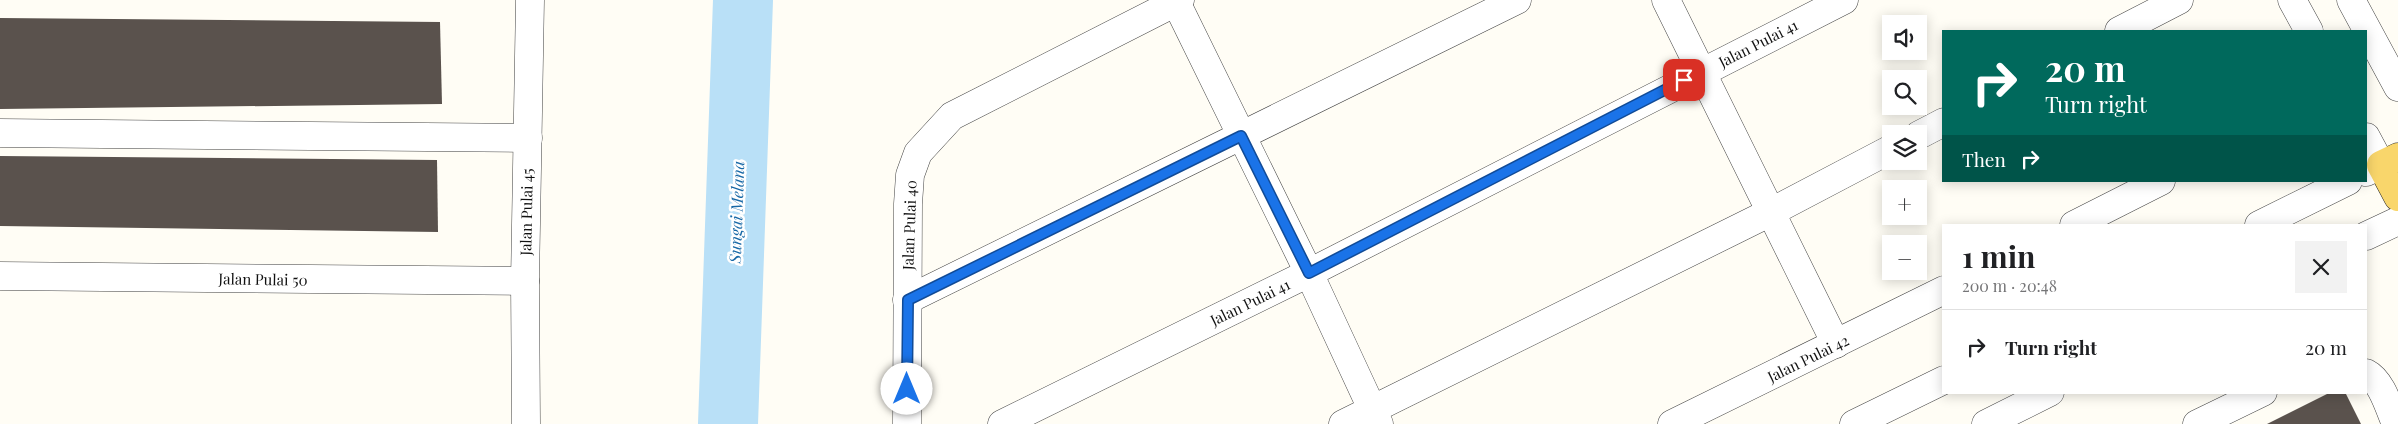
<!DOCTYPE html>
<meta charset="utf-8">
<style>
:root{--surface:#fff;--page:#f2f2f2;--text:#202124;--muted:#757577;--line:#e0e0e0}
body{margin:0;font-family:"Playfair Display",serif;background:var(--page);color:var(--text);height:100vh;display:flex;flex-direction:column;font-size:19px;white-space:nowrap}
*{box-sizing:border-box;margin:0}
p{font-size:16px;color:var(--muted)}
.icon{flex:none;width:28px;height:28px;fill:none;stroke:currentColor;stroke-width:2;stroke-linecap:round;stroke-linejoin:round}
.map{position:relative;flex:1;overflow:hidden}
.side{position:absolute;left:1942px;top:224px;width:425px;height:170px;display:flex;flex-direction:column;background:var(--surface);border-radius:0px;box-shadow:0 2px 12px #0003}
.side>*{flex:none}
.guide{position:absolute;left:1942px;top:30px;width:425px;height:152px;border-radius:0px;box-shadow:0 2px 12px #0003;background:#00695c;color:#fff;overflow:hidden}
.buttons{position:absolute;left:1882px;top:15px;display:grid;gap:10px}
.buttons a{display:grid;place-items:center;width:45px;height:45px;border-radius:0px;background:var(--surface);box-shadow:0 2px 12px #0003;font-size:25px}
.pin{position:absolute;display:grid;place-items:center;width:42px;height:42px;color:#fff;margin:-21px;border-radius:10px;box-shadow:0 2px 8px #0006}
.me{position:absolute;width:55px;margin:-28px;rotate:0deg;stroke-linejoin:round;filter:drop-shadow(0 0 4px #0008)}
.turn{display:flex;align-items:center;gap:18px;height:105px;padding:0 20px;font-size:22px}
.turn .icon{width:65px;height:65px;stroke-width:2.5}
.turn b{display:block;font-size:35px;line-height:42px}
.then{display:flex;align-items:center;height:48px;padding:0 20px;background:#0003;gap:10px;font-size:19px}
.round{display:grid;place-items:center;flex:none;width:52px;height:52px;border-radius:0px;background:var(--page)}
.headline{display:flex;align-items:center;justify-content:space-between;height:85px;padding:0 20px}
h1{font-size:30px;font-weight:700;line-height:38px}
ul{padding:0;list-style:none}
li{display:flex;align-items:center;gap:15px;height:75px;padding:0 20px;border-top:1px solid var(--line)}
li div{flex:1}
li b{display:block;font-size:19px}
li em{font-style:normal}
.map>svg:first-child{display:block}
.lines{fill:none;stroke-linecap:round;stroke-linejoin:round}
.river{stroke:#b9e0f7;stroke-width:60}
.building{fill:#5a524d}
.minor-casing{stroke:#444;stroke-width:29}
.major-casing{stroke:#222;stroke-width:29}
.minor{stroke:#fff;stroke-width:28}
.major{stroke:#f9d66b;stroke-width:28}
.route-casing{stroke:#114b97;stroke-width:12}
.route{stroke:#1a73e8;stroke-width:9}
.labels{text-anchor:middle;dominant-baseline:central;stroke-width:5;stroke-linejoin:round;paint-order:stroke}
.street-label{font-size:15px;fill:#111;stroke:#fff}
.water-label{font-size:16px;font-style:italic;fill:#1768a6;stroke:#fff}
</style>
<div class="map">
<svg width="2398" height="424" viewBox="0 0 2398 424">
<rect width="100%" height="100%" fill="#fffdf5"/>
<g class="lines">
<path class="river" d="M728 424 743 0"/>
</g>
<g class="building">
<path d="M0 18 440 22 442 104 0 109Z"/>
<path d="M0 156 437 160 438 232 0 226Z"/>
<path d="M2331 392H2345L2361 424H2267Z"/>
</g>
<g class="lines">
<defs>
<g id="minor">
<path d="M1666 0 1836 344"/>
<path d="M2292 0 2309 31"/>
<path d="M2351 0 2398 87"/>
<path d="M1176 2 1309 273 1379 424"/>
<path d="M2119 31 2179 0"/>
<path d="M0 133 528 138"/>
<path d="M1919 135 1944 122"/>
<path d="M2366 137 2381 165 2366 172"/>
<path d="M2074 225 2161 181"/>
<path d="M2259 225 2348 181"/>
<path d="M2366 236 2398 221"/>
<path d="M0 276 525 281"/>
<path d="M907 300 1517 0"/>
<path d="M2366 373C2382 381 2389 408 2396 424"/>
<path d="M526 424 525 281 530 0"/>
<path d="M907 424 908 204 910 175 918 153 952 116 1180 0"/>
<path d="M1002 424 1309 273 1844 0"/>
<path d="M1343 424 1771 212 1891 149"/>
<path d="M1672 424 1944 290"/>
<path d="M1854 424 1944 380"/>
<path d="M1986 424 2050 392"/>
<path d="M2197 424 2263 392"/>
</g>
<path id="major" d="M2398 157 2381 165 2398 197"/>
</defs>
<use href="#minor" class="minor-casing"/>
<use href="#major" class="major-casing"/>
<use href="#minor" class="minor"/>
<use href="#major" class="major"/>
</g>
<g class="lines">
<defs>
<path id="route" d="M907 389 908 300 1241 136 1309 273 1684 80"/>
</defs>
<use href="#route" class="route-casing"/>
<use href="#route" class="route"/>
</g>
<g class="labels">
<g class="street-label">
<text transform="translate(1758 43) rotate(-27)">Jalan Pulai 41</text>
<text transform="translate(526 212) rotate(-89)">Jalan Pulai 45</text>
<text transform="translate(909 225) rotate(-88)">Jalan Pulai 40</text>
<text transform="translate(263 279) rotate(1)">Jalan Pulai 50</text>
<text transform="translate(1250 302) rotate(-26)">Jalan Pulai 41</text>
<text transform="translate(1808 358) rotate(-26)">Jalan Pulai 42</text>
</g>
<g class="water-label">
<text transform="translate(736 212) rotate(-88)">Sungai Melana</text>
</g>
</g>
</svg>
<div class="buttons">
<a><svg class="icon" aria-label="sound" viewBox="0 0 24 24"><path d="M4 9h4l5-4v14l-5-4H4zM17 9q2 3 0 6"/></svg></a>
<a><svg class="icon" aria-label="search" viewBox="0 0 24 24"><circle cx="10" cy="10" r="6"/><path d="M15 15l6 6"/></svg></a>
<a><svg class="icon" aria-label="layers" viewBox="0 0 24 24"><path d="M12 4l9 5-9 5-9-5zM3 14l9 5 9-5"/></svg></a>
<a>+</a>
<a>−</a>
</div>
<div class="pin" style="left:1684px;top:80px;background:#d93025"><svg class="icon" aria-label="arrive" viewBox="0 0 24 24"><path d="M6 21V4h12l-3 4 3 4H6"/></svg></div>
<svg class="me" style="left:907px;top:389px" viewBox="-20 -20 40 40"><circle r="19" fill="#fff"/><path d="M0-13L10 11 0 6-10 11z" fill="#1a73e8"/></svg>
<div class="guide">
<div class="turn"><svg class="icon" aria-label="right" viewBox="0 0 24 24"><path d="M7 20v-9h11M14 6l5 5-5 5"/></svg><div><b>20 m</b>Turn right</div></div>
<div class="then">Then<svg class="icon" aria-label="right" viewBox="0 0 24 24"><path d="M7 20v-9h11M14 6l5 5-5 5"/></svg></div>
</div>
<section class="side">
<div class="headline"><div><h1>1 min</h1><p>200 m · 20:48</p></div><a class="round"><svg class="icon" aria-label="close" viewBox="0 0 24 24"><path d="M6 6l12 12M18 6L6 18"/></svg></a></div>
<ul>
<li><svg class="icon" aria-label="right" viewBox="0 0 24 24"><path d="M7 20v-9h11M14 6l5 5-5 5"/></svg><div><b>Turn right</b></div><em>20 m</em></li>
</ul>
</section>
</div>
